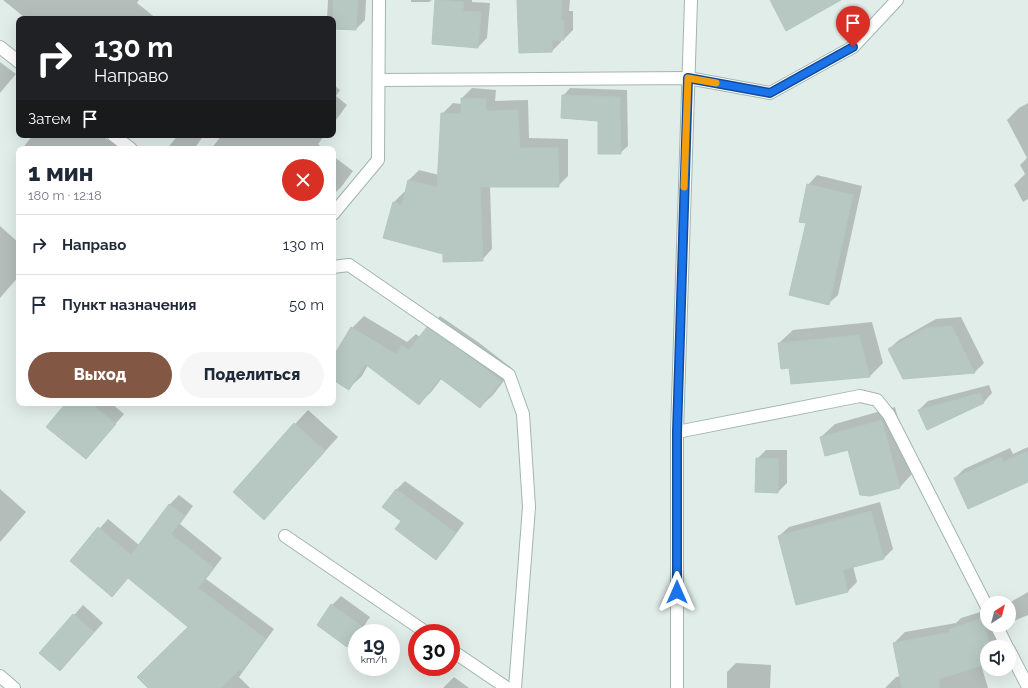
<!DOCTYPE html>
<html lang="ru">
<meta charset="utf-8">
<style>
:root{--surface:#fff;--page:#f6f6f7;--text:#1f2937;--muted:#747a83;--line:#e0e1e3;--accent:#825743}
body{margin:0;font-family:Raleway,sans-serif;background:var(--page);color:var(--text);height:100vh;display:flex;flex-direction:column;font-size:15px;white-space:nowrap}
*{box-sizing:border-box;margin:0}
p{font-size:13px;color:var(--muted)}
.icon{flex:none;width:22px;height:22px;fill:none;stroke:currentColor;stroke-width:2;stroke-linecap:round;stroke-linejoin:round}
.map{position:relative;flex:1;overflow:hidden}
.side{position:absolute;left:16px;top:146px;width:320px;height:260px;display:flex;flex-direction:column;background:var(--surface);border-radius:8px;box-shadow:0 4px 16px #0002}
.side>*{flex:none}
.top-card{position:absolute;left:16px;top:16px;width:320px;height:122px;border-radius:8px;box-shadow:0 4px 16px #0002;background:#202124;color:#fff;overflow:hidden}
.needle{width:26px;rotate:36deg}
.fabs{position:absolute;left:980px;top:596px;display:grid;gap:8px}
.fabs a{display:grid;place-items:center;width:36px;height:36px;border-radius:50%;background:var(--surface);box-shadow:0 4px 16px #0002;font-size:20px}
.speed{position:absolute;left:348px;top:624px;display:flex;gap:8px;font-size:20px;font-weight:700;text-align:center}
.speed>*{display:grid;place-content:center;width:52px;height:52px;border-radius:50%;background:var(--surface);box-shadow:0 4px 16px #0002;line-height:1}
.speed small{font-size:10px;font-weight:400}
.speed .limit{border:6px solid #d22;background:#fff;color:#111}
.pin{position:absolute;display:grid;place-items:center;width:34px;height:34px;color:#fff;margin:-41px -17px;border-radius:50% 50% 50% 0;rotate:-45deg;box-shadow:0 0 4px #0007}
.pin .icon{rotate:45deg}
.me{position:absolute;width:44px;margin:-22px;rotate:0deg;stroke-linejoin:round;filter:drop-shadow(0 0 3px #0008)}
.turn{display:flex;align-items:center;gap:14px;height:84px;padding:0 12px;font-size:18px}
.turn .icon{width:52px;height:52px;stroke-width:2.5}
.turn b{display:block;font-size:28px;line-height:34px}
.then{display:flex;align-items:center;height:38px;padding:0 12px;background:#0003;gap:8px;font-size:15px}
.round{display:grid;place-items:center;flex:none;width:42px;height:42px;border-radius:21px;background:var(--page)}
.head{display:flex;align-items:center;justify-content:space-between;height:68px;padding:0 12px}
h1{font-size:24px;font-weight:800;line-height:30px}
.button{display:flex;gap:8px;margin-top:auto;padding:8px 12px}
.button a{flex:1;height:46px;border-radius:24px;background:var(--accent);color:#fff;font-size:16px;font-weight:800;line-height:46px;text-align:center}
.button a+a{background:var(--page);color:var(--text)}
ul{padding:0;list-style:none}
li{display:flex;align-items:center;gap:12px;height:60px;padding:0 12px;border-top:1px solid var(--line)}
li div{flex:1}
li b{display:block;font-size:15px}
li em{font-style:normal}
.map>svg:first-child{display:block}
.shadow{fill:#0003}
.building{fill:#b7c8c3;stroke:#b3c7c1}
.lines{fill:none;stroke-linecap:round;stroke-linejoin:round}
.service-casing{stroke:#a3b5b1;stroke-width:14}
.minor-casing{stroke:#a3b5b1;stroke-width:14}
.service{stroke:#fff;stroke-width:12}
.minor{stroke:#fff;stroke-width:12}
.route-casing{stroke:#114b97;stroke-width:10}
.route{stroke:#1a73e8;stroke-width:7}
.slow{stroke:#f59e0b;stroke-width:7}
</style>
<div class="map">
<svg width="1028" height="688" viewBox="0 0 1028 688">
<rect width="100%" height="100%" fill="#e1ede9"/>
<g class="shadow">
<path d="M3 0H139L137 3 157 19H30L26 16 24 17Z"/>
<path d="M328 0H366L365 20 356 29 333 28V19H327Z"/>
<path d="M411 0H432L429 2H411Z"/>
<path d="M436 0H472V2L490 3 487 38 478 47 433 43Z"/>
<path d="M518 0H570L569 11H573V30L564 39H561V42L552 51 520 52 519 13H517Z"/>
<path d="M0 62 16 74 0 93Z"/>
<path d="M333 84 340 90 336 96 347 105 333 124Z"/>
<path d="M472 88 496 90 495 101 528 100 529 138 568 139V176L558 186H490L492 249 482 260 444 253 393 203 404 192 406 193 409 180 419 170 439 175 442 114 453 103 462 104V98Z"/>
<path d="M570 88 627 90 628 146 620 153 598 120 563 96Z"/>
<path d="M1028 103V199L1023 202 1014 185 1025 174 1020 165 1027 158 1007 120 1019 108Z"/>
<path d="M33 135H101L120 149H22Z"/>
<path d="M178 135H204L194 149H167Z"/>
<path d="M222 135H325L318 144 324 149H211Z"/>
<path d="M333 156 353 171 342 186 333 195Z"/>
<path d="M817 175 862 186 838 295 828 304 807 223 808 185Z"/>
<path d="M0 226 19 243V276L0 298Z"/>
<path d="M364 316 407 342 416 334 420 337 440 316 478 342 513 369 493 395 480 407 442 378 432 391 419 404 368 365 362 376 349 388 333 378V359L352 328Z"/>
<path d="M961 317 984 363 975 372 903 378 889 349 899 340 936 319Z"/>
<path d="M872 322 883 363 870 376 792 383 790 367 779 343 793 330Z"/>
<path d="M989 385 992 393 983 403 919 410 928 401Z"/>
<path d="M67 403H111L124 414 86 458Z"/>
<path d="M895 407 913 473 900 487 870 495 848 449 821 437 835 424Z"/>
<path d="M308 410 338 437 264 519 295 424Z"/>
<path d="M1028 447V481L955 478 964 469 1010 448 1013 454Z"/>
<path d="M766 450H787V483L778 492 757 459Z"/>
<path d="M405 481 464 523 445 549 436 558 396 490Z"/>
<path d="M0 489 26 512 0 542Z"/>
<path d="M179 495 193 506 180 524 222 558 206 579 274 629 239 677 250 688H149L190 627 129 577 71 561 108 519 139 545 170 504Z"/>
<path d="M880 502 893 549 884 558 853 566 857 582 848 591 797 604 779 536 789 527Z"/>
<path d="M1028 592V615L1009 623V603Z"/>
<path d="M341 596 370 617 359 633H357L356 636 347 645 332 605Z"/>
<path d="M83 605 103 623 60 670 40 653Z"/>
<path d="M987 610V625H999L1005 647H987V663L981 665 988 688H885L896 677 901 676 894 643 905 632 956 623 961 618Z"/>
<path d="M736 663 771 665 770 688H727V672Z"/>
<path d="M454 677 469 688H443Z"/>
</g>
<g class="building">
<path d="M333 0H358L356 30 333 29Z"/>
<path d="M435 0 464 2 463 11 481 12 478 48 432 44Z"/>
<path d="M517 0H562L561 20H564V40L552 41V52L519 53Z"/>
<path d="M770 0H841L786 31Z"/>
<path d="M562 95 620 97 621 154H598V121L561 118Z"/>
<path d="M461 98 486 99V111L518 110 520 148H558L559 187H480L483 261 443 262V254L383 238 393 202 402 205 408 180 437 187 441 113 461 114Z"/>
<path d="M807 184 853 195 829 305 789 295 806 223 799 222Z"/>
<path d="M952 326 975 373 903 379 888 349 926 328Z"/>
<path d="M351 327 396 354 402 345 409 350 427 327 466 354 501 381 480 408 440 378 419 405 365 364 349 390 333 380V357Z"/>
<path d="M859 335 870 377 791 384 789 368 781 369 778 343Z"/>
<path d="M980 393 984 403 927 430 918 410Z"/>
<path d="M66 403H91L116 424 86 459 46 427Z"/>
<path d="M882 420 900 488 870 496 860 495 848 450 825 456 820 437Z"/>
<path d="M294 423 325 451 264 520 233 492Z"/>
<path d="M1028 451V482L968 509 954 478 1001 457 1003 462Z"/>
<path d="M756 458 779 459 778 493 755 492Z"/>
<path d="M396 489 456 533 436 560 395 529 401 521 382 507Z"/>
<path d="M169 504 185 516 171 534 214 568 198 588 266 639 242 671 240 669 221 688H148L137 677 188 627 128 578 112 597 70 561 98 527 131 555Z"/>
<path d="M871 511 884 559 843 570 848 592 796 605 778 536Z"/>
<path d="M331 604 362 626 347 647 317 625Z"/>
<path d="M73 614 94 632 60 671 39 653Z"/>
<path d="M982 618 991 647H987V664L939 679 940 688H902L893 643 950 632 949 629Z"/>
</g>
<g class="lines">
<defs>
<g id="service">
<path d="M349 265 509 375 523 414 529 507 515 688"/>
<path d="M285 536 427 633"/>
<path d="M451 650 507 688"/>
</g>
<g id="minor">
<path d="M0 47 19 62"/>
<path d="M379 80 688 78 770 93 853 47 897 0"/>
<path d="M113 135 131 149"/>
<path d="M333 214 378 160 379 0"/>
<path d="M333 267 349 265"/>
<path d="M677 432 860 396 877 400 889 415 987 607"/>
<path d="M996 625 1007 647"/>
<path d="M1009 650 1028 687"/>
<path d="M0 676 14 688"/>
<path d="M677 688V432L691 0"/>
</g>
</defs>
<use href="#service" class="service-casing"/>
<use href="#minor" class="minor-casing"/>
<use href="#service" class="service"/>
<use href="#minor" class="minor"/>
</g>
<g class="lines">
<defs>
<path id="route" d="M677 592V432L688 78 770 93 853 47"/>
</defs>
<use href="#route" class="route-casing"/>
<use href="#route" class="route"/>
<path class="slow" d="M684 187 688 78 716 83"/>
</g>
</svg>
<div class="fabs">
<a><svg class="needle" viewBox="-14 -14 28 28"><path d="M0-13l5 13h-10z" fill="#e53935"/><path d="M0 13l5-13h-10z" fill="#747a83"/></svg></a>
<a><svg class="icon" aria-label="sound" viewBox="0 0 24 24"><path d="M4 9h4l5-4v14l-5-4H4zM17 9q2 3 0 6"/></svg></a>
</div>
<div class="speed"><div>19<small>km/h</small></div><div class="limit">30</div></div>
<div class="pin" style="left:853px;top:47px;background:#d93025"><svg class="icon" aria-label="arrive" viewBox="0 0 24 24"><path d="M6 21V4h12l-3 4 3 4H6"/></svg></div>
<svg class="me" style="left:677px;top:592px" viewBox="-20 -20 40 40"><path d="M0-17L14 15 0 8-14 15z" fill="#1a73e8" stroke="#fff" stroke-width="4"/></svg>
<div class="top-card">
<div class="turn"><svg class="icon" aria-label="right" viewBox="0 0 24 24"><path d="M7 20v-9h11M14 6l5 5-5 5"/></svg><div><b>130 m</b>Направо</div></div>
<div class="then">Затем<svg class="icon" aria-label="arrive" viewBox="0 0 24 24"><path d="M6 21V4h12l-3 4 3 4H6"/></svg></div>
</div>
<section class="side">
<div class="head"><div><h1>1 мин</h1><p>180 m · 12:18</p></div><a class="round" style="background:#d93025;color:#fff"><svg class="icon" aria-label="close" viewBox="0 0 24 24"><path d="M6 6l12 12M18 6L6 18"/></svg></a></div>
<ul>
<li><svg class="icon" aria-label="right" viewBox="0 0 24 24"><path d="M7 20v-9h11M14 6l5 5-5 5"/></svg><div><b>Направо</b></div><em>130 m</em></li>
<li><svg class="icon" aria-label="arrive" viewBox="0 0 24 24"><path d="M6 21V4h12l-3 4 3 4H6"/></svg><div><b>Пункт назначения</b></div><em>50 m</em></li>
</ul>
<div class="button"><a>Выход</a><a>Поделиться</a></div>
</section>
</div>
